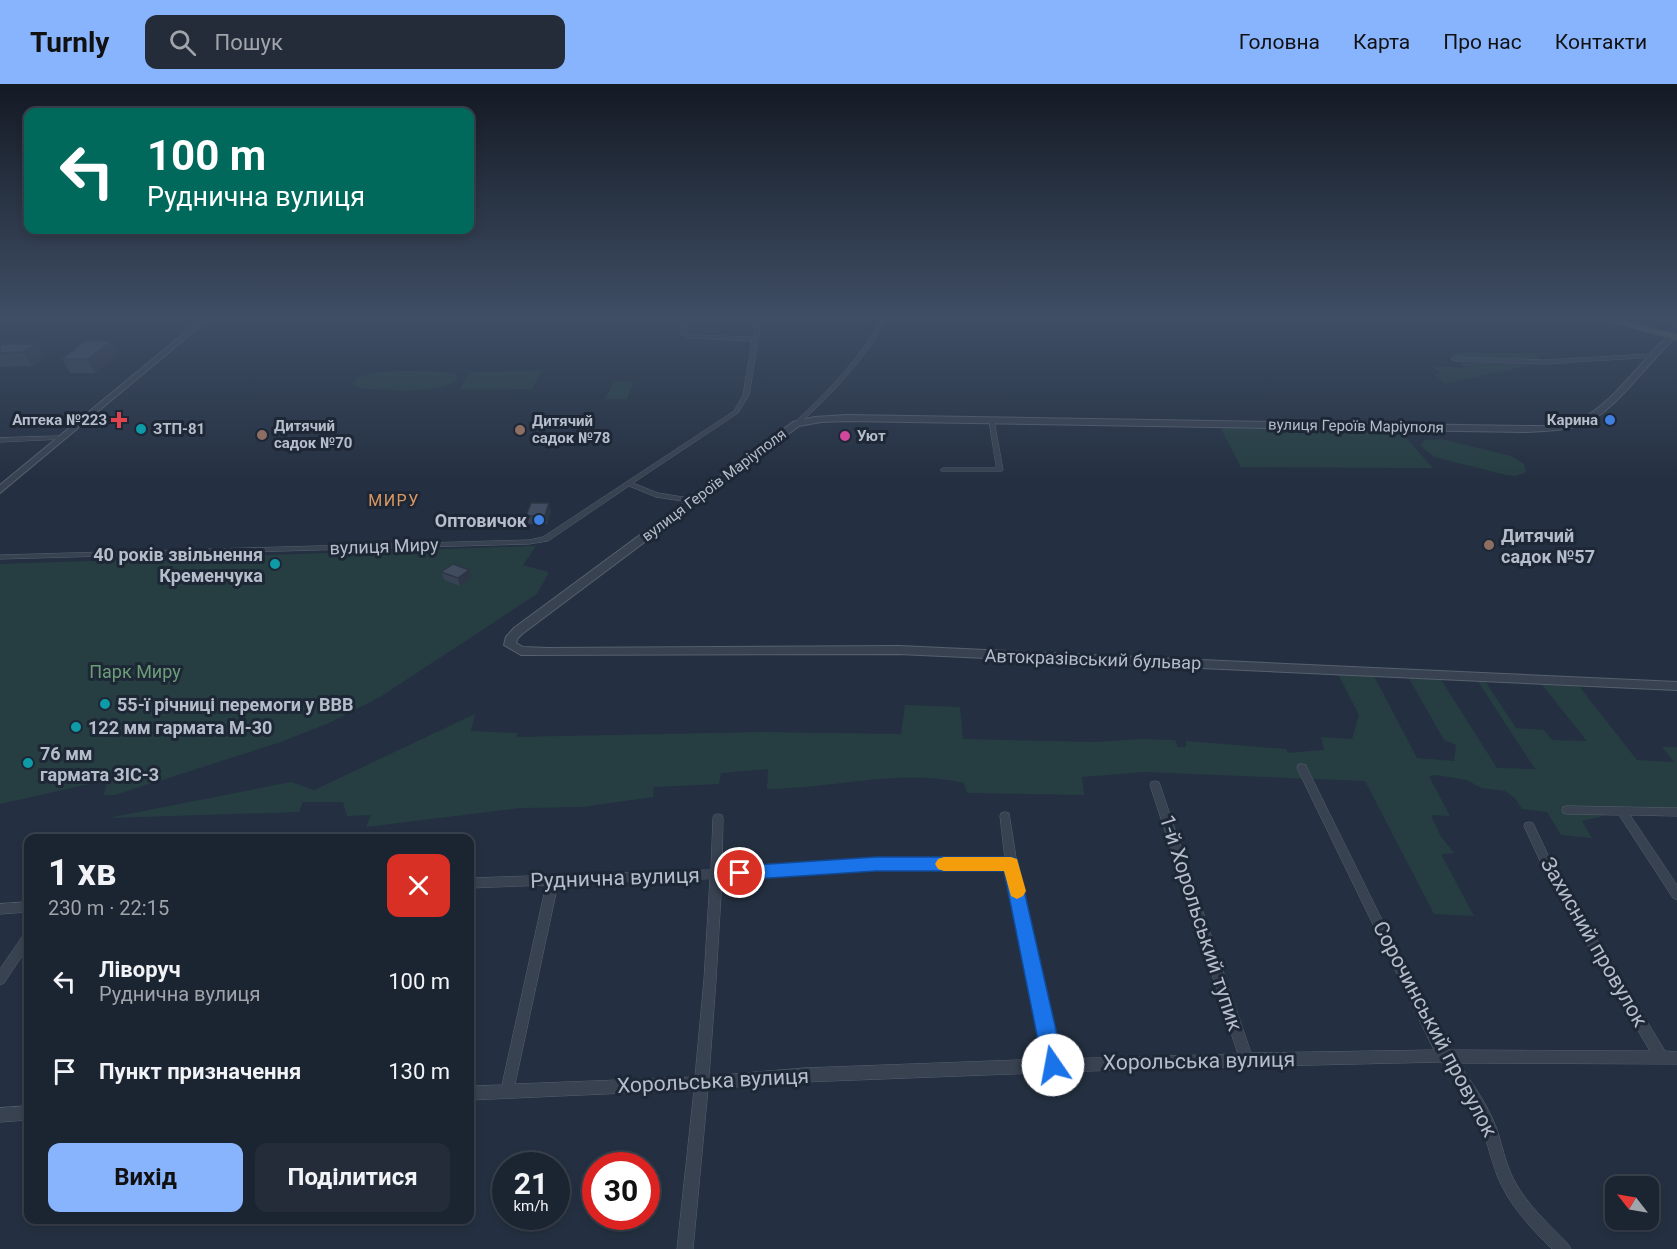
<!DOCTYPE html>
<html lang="uk">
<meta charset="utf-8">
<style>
:root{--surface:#1b2431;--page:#242c39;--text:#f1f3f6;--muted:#a0a4ab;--line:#39414d;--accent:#88b3fd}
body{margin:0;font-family:Roboto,sans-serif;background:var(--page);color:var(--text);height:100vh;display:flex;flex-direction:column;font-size:22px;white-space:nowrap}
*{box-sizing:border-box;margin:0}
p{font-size:20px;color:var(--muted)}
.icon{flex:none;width:33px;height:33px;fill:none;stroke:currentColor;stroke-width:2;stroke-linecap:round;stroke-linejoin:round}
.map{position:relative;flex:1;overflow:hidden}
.side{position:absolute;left:24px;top:750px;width:450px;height:390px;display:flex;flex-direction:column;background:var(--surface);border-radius:12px;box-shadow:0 3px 9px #0003,0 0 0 2px var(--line)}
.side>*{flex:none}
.banner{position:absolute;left:24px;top:24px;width:450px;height:126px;border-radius:12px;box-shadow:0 3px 9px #0003,0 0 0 2px var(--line);background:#00695c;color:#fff;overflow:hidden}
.needle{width:39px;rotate:301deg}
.buttons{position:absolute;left:1605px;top:1092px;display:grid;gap:12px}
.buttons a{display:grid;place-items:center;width:54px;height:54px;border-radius:12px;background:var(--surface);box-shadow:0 3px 9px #0003,0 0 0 2px var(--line);font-size:30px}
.speed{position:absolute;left:492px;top:1068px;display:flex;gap:12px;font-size:30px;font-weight:700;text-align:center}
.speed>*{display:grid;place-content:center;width:78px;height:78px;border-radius:50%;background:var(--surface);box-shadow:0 3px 9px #0003,0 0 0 2px var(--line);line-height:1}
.speed small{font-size:15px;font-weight:400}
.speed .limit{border:9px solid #d22;background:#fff;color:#111}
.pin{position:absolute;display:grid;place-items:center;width:51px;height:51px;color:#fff;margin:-26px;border:3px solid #fff;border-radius:50%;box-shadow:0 2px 6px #0007}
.me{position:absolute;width:66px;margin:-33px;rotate:348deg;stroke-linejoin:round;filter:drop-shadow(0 0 4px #0008)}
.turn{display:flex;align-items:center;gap:21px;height:126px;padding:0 24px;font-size:27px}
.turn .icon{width:78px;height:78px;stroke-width:2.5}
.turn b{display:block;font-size:42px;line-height:51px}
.round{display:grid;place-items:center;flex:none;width:63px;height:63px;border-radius:12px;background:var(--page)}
.headline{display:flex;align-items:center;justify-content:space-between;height:102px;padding:0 24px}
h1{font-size:36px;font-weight:700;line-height:45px}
.primary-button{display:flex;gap:12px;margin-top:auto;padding:12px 24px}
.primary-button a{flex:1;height:69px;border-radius:12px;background:var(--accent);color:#111;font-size:24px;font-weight:700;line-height:69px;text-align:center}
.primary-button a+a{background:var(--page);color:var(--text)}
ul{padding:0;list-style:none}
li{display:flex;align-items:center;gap:18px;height:90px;padding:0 24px}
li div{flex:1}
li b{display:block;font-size:22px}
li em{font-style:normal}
header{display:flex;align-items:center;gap:36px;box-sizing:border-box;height:84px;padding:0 30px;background:var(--accent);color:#111}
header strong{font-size:28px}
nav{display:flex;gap:33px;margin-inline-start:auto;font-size:21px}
.search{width:420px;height:54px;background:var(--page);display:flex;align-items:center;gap:15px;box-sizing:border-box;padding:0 21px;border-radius:12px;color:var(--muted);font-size:22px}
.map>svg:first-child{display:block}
.green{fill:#263e42}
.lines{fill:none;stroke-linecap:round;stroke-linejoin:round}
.minor-casing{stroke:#56606e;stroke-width:1}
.tertiary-casing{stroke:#56606e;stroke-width:2}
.trunk-casing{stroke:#434d5b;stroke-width:1}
.minor{fill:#384251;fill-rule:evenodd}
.tertiary{fill:#384251;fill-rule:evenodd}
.trunk{fill:#666663;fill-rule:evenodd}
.wall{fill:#374253}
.shaded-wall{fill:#2d3644}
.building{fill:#404d61;stroke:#2d3644;stroke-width:1.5}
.route{fill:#1a73e8;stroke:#114b97;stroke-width:1.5}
.slow{fill:#f59e0b}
.health-dot{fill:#e0444e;stroke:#1d2736;stroke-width:2}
.shop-dot{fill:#3f7fe0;stroke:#1d2736;stroke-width:2}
.culture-dot{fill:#0f9aa8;stroke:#1d2736;stroke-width:2}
.education-dot{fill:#8d6e63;stroke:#1d2736;stroke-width:2}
.hotel-dot{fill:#d1479c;stroke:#1d2736;stroke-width:2}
.labels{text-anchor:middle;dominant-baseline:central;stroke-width:6;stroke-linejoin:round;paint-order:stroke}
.far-poi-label{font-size:15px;font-weight:bold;fill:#b5bdcb;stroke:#1d2736;text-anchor:start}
.far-street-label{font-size:15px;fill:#b5bdcb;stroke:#1d2736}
.far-neighbourhood-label{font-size:16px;letter-spacing:1.5px;fill:#db9860;stroke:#1d2736}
.poi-label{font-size:18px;font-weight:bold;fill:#b5bdcb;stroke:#1d2736;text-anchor:start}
.street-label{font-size:18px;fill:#b5bdcb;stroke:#1d2736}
.park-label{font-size:18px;fill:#6b9d77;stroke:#1d2736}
.near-street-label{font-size:21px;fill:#b5bdcb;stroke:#1d2736}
</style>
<header>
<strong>Turnly</strong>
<div class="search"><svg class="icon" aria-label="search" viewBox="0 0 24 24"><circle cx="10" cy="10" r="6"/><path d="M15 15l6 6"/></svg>Пошук</div>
<nav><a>Головна</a><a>Карта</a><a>Про нас</a><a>Контакти</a></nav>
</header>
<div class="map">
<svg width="1677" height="1165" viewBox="0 0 1677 1165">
<rect width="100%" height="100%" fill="#243041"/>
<g class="green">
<path d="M1543 267 1549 268 1536 271 1541 276 1456 273 1450 269H1542Z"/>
<path d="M1460 278 1533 281 1444 300 1434 290 1440 289 1432 282 1464 284Z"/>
<path d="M541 287 532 305 459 306 470 288Z"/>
<path d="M447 288 456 290 457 296C439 311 387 305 363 305L352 300C365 282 425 288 447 288Z"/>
<path d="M617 297 634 298 627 315H605L614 298Z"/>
<path d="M1220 343 1401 348 1433 384 1241 383Z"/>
<path d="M1441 355 1511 372 1524 380 1526 388 1516 392 1506 391 1434 373 1420 361 1425 356Z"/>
<path d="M536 462 523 481 549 488 537 510 380 613 329 639 281 658 115 711H104L107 696 0 720V480Z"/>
<path d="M1338 590 1374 592 1417 674 1454 677 1456 661 1444 656 1408 593 1440 594 1497 684 1535 685 1477 596 1485 597 1516 644 1544 646 1552 656 1587 657 1542 601 1579 602 1637 676 1674 678 1662 663H1677V731L1628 728 1630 732 1611 730 1582 737 1592 754 1561 751 1547 728 1522 725 1515 714 1505 707 1481 704 1467 696 1437 691 1429 692 1450 732 1431 731 1440 751 1454 769 1441 770 1474 832 1434 830 1365 697 1144 688 1082 693 1084 711 967 709 964 699C900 684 833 705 767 705L768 685 721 689 719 700 654 703 653 713 582 723 521 724 366 743 371 731 347 732 343 718H303L299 728 108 734 291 698 314 706 475 630 471 647 517 649V653L761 648 901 650 905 621 960 623 963 655 1095 658 1141 655 1175 656 1178 663H1186V657L1286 665 1288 669 1324 666 1321 653 1352 655 1359 631Z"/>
</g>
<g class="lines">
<defs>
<g id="minor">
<path d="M684 233H690L686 248 691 251 753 253 756 233H762L749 311 738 329 633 399 658 409 695 415V419L656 413 629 402 548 457 529 460 0 475V471L529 456 543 453 734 327 743 311 752 257 688 254 680 249 683 238H205L202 236 205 234H684Z"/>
<path d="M882 233H888C865 276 833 309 798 341H794V339C828 307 860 275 882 233Z"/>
<path d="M1677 237V244L1673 251 1668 252 1667 251 1675 238Z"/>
<path d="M1652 270 1655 272 1654 273 1544 280 1454 277 1451 275 1454 273 1544 276Z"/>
<path d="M989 335 994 336 1003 386 1002 387H941V385L943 384H996Z"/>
<path d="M62 352 64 353V355L0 358V354Z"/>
<path d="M1302 680 1306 681 1307 684 1437 947 1449 966 1650 967 1548 794 1524 742 1525 739 1529 738 1533 739 1556 788 1665 967 1677 968V980L1458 979C1472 999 1487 1019 1496 1043 1502 1060 1505 1079 1514 1096 1527 1121 1549 1140 1568 1160L1571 1165H1552C1530 1143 1508 1120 1497 1091 1490 1073 1487 1054 1479 1038 1469 1016 1455 998 1442 978L1142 985 804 998 708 1005 693 1165H677L694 1006 470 1016V1002L502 1001 546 801 470 804V794L711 786 713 734 714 731 718 730 722 731 723 734 722 785 876 775H1005L1000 732 1001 729 1005 728 1009 729 1017 780 1058 975 1238 970 1150 701 1151 698 1155 697 1159 698 1160 701 1251 969 1434 966 1297 684 1298 681ZM876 785H1006L1045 975 804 984 709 992 716 896 722 794ZM710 795 704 896 695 993 515 1000 558 800Z"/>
<path d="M1567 722 1677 724V732L1630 731 1677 801V816L1673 814 1619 731 1567 730 1563 729 1562 726 1563 723Z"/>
<path d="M403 749 407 750 408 754H398L399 750Z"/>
<path d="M28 818V828L0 830V820Z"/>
<path d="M28 849V863L4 899 0 901V885L24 850Z"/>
<path d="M28 1022V1036L0 1038V1024Z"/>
</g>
<g id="tertiary">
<path d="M204 233H211L0 409V401Z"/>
<path d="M1667 249 1674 251 1671 258C1646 281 1614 328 1584 340 1565 347 1544 347 1524 348L846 337 821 338 799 342 522 550 518 554 516 559 523 563 548 564 899 562 1677 598V606L899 570 521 571 504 561 506 553 514 544 793 338 815 333 846 331 1524 342C1541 342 1559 343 1575 337 1607 327 1640 278 1665 255Z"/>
</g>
<path id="trunk" d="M1591 233H1606L1677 250V256Z"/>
</defs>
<use href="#minor" class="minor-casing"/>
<use href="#tertiary" class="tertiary-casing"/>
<use href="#trunk" class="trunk-casing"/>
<use href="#minor" class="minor"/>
<use href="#tertiary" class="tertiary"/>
<use href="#trunk" class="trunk"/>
</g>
<g class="wall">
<path d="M112 257 119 270 95 289H70L62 275Z"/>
<path d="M0 260H37L45 273 32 282 0 283Z"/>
<path d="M551 427 547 440H528L526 432Z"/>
<path d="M441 488 471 494 460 502 444 496Z"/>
</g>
<g class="shaded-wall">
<path d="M112 257 119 270 95 289 88 275Z"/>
<path d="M37 260 45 273 32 282 24 268Z"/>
<path d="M549 419 551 427 547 440 545 432Z"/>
<path d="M469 486 471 494 460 502 458 494Z"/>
</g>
<g class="building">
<path d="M85 257H112L88 275H62Z"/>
<path d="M0 260H37L24 268 0 269Z"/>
<path d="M531 419H549L545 432H526Z"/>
<path d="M453 480 469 486 458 494 441 488Z"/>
</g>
<linearGradient id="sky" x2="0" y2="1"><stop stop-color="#141a24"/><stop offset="0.59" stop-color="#3f4e65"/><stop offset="1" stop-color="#3f4e65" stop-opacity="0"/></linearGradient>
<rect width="1677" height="396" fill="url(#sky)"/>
<path class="route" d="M876 773H1011L1017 775 1064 981 1061 988 1053 991 1046 988 1043 981 1004 787H876L740 796 734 794 731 789 734 784 740 782Z"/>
<path class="slow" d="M944 773H1011L1017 775 1026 807 1023 812 1017 815 1011 812 1004 787H944L938 785 935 780 938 775Z"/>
<path class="health-dot" d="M116 327h6v6h6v6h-6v6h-6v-6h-6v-6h6z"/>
<g class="shop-dot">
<circle cx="1610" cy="336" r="6"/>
<circle cx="539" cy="436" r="6"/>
</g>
<g class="culture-dot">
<circle cx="141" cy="345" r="6"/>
<circle cx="275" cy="480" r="6"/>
<circle cx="105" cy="620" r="6"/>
<circle cx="76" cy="643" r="6"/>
<circle cx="28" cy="679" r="6"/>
</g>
<g class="education-dot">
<circle cx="520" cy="346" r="6"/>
<circle cx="262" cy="351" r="6"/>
<circle cx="1489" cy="461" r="6"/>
</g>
<circle class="hotel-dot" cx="845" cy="352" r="6"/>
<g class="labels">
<g class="far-poi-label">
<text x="107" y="336" text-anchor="end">Аптека №223</text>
<text x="1598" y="336" text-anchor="end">Карина</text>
<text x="532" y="337">Дитячий<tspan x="532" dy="17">садок №78</tspan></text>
<text x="274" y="342">Дитячий<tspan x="274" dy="17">садок №70</tspan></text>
<text x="153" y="345">ЗТП-81</text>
<text x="857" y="352">Уют</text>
</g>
<g class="far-street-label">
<text transform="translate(1356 342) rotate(1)">вулиця Героїв Маріуполя</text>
<text transform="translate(714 401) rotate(-37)">вулиця Героїв Маріуполя</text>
</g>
<g class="far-neighbourhood-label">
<text x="394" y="416">МИРУ</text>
</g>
<g class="poi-label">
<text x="527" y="436" text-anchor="end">Оптовичок</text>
<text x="1501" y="451">Дитячий<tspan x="1501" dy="21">садок №57</tspan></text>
<text x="263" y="470" text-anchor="end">40 рокiв звiльнення<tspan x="263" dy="21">Кременчука</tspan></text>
<text x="117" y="620">55-ї річниці перемоги у ВВВ</text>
<text x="88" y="643">122 мм гармата М-30</text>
<text x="40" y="669">76 мм<tspan x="40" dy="21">гармата ЗІС-3</tspan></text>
</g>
<g class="street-label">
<text transform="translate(384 462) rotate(-2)">вулиця Миру</text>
<text transform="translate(1093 575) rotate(2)">Автокразівський бульвар</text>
</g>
<g class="park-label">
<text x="135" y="587">Парк Миру</text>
</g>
<g class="near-street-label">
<text transform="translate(615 794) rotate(-2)">Руднична вулиця</text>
<text transform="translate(1201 839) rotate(72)">1-й Хорольський тупик</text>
<text transform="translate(1594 858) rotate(60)">Захисний провулок</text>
<text transform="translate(1435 945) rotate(62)">Сорочинський провулок</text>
<text transform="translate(1199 977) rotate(-1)">Хорольська вулиця</text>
<text transform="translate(713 997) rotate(-3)">Хорольська вулиця</text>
</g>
</g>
</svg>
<div class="buttons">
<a><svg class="needle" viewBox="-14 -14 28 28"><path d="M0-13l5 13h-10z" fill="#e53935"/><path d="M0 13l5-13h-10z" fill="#a0a4ab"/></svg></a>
</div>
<div class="speed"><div>21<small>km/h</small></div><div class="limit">30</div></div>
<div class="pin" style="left:740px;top:789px;background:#d93025"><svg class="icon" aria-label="arrive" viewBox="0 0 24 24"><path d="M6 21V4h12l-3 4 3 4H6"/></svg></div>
<svg class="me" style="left:1053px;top:981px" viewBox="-20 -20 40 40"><circle r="19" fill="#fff"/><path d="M0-13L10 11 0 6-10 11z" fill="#1a73e8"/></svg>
<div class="banner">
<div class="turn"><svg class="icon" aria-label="left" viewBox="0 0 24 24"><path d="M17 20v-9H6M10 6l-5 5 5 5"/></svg><div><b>100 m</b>Руднична вулиця</div></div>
</div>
<section class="side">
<div class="headline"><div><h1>1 хв</h1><p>230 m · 22:15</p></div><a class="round" style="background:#d93025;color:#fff"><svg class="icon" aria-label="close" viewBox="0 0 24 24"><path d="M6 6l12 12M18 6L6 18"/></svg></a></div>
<ul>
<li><svg class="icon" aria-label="left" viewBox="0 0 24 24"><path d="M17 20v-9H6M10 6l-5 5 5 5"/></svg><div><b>Ліворуч</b><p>Руднична вулиця</p></div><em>100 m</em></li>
<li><svg class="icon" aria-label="arrive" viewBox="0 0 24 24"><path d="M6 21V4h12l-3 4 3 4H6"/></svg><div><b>Пункт призначення</b></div><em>130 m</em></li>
</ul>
<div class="primary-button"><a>Вихід</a><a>Поділитися</a></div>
</section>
</div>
